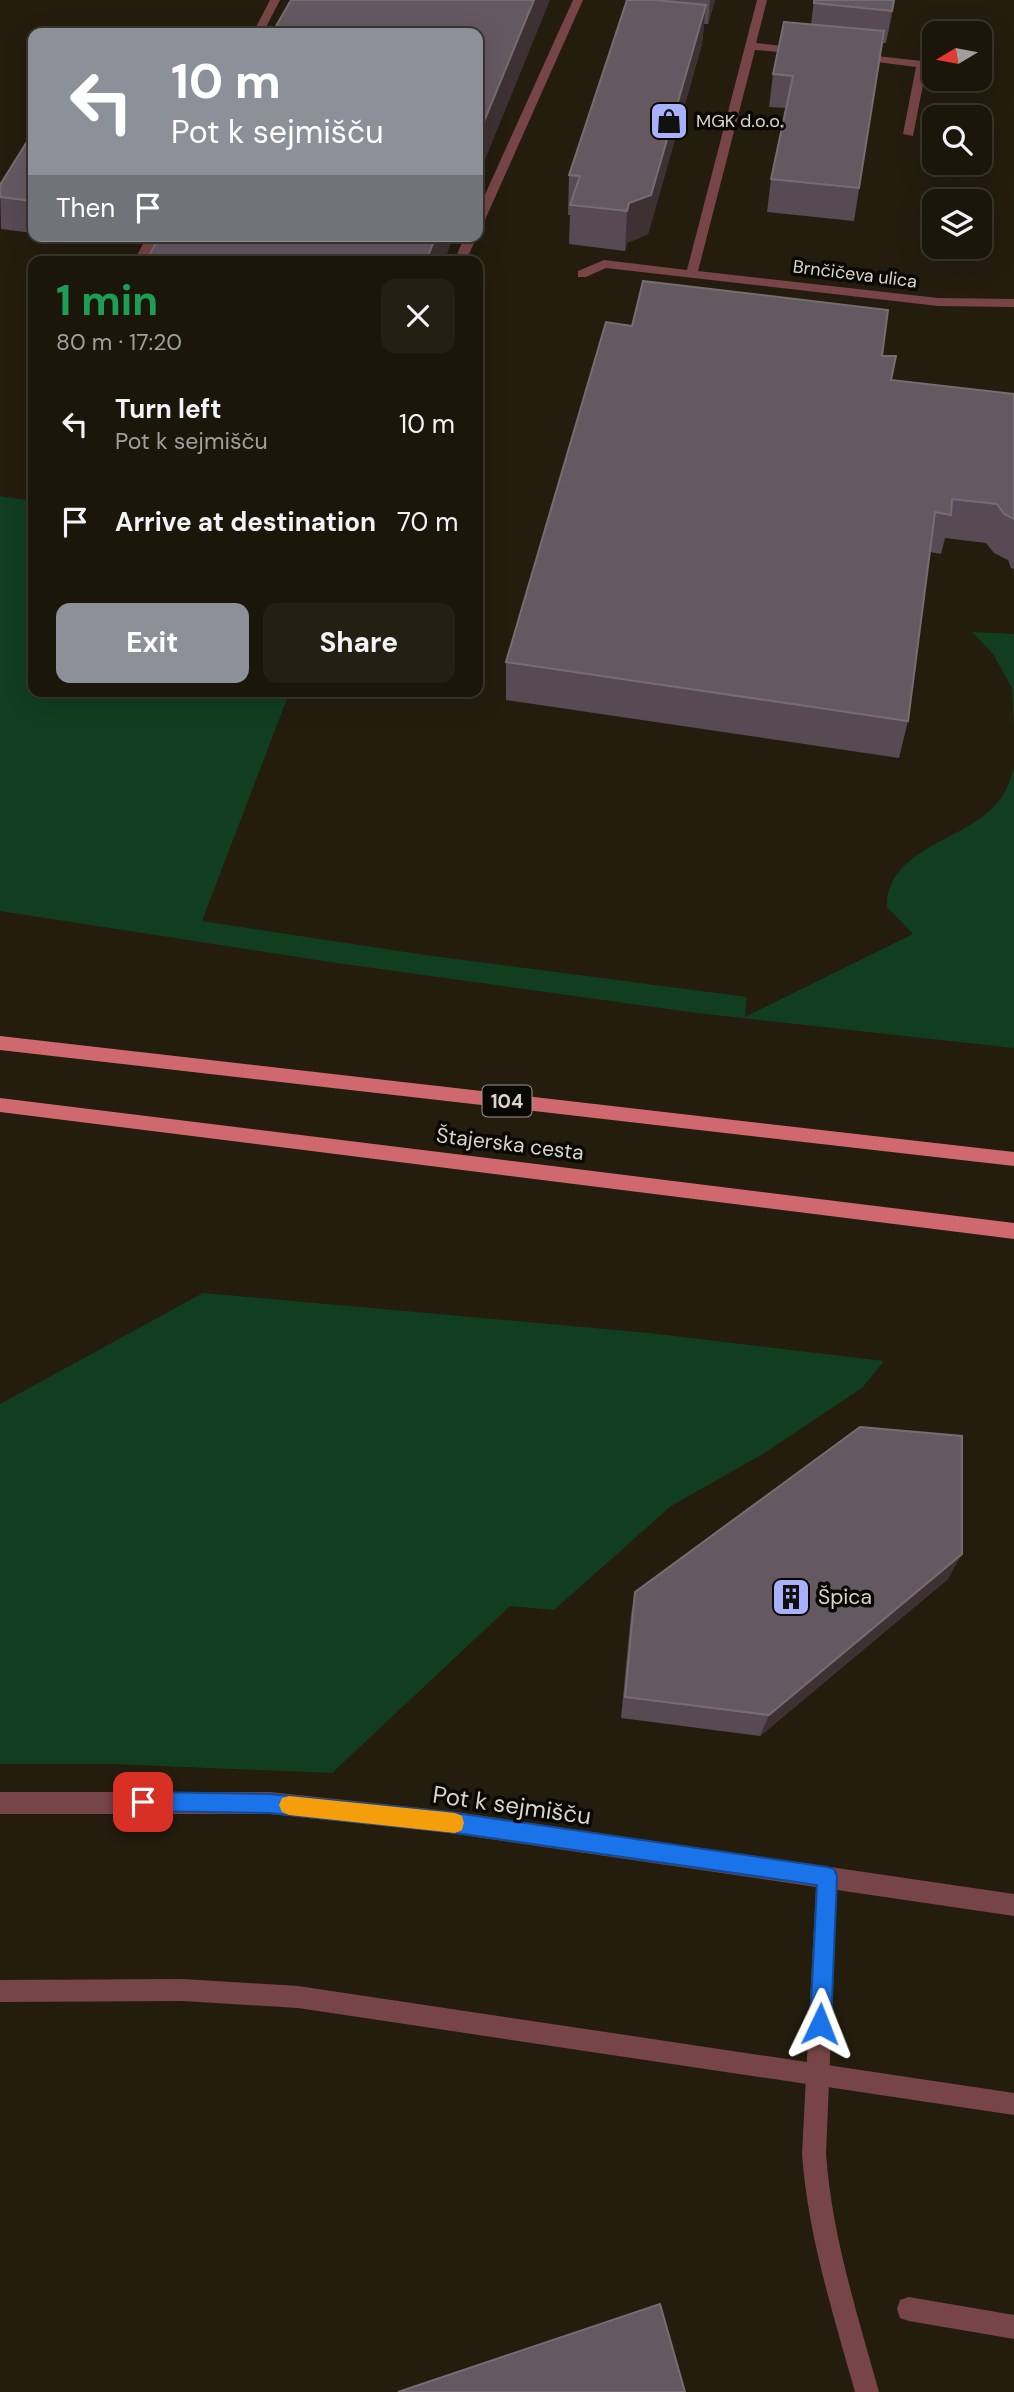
<!DOCTYPE html>
<meta charset="utf-8">
<style>
:root{--surface:#1b160a;--page:#241f13;--text:#f1f3f6;--muted:#a09f9c;--line:#39352b;--accent:#8c9099}
body{margin:0;font-family:"DM Sans",sans-serif;background:var(--page);color:var(--text);height:100vh;display:flex;flex-direction:column;font-size:26px;white-space:nowrap}
*{box-sizing:border-box;margin:0}
p{font-size:23px;color:var(--muted)}
.icon{flex:none;width:38px;height:38px;fill:none;stroke:currentColor;stroke-width:2;stroke-linecap:round;stroke-linejoin:round}
.map{position:relative;flex:1;overflow:hidden}
.panel{position:absolute;left:28px;top:256px;width:455px;height:441px;display:flex;flex-direction:column;background:var(--surface);border-radius:14px;box-shadow:0 7px 28px #0002,0 0 0 2px var(--line)}
.panel>*{flex:none}
.hud{position:absolute;left:28px;top:28px;width:455px;height:214px;border-radius:14px;box-shadow:0 7px 28px #0002,0 0 0 2px var(--line);background:#8c9099;color:#fff;overflow:hidden}
.needle{width:46px;rotate:260deg}
.controls{position:absolute;left:922px;top:21px;display:grid;gap:14px}
.controls a{display:grid;place-items:center;width:70px;height:70px;border-radius:14px;background:var(--surface);box-shadow:0 7px 28px #0002,0 0 0 2px var(--line);font-size:35px}
.pin{position:absolute;display:grid;place-items:center;width:60px;height:60px;color:#fff;margin:-30px;border-radius:14px;box-shadow:0 4px 10px #0006}
.me{position:absolute;width:77px;margin:-38px;rotate:2deg;stroke-linejoin:round;filter:drop-shadow(0 0 5px #0008)}
.turn{display:flex;align-items:center;gap:24px;height:147px;padding:0 28px;font-size:32px}
.turn .icon{width:91px;height:91px;stroke-width:2.5}
.turn b{display:block;font-size:49px;line-height:60px}
.then{display:flex;align-items:center;height:66px;padding:0 28px;background:#0003;gap:14px;font-size:26px}
.round{display:grid;place-items:center;flex:none;width:74px;height:74px;border-radius:14px;background:var(--page)}
.overview{display:flex;align-items:center;justify-content:space-between;height:119px;padding:0 28px}
h1{font-size:42px;font-weight:700;line-height:52px;color:#1e9e55}
.button{display:flex;gap:14px;margin-top:auto;padding:14px 28px}
.button a{flex:1;height:80px;border-radius:14px;background:var(--accent);color:#fff;font-size:28px;font-weight:700;line-height:80px;text-align:center}
.button a+a{background:var(--page);color:var(--text)}
ul{padding:0;list-style:none}
li{display:flex;align-items:center;gap:21px;height:98px;padding:0 28px}
li div{flex:1}
li b{display:block;font-size:26px}
li em{font-style:normal}
.map>svg:first-child{display:block}
.green{fill:#113e1f}
.lines{fill:none;stroke-linecap:round;stroke-linejoin:round}
.lane{fill:#774547;fill-rule:evenodd}
.street{fill:#774547;fill-rule:evenodd}
.primary{fill:#cf696f;fill-rule:evenodd}
.wall{fill:#574a54}
.shaded-wall{fill:#3d3133}
.building{fill:#655961;stroke:#776c72;stroke-width:2}
.route{fill:#1a73e8;stroke:#114b97;stroke-width:2}
.slow{fill:#f59e0b}
.labels{text-anchor:middle;dominant-baseline:central;stroke-width:7;stroke-linejoin:round;paint-order:stroke}
.far-poi-label{font-size:18px;fill:#dad6cd;stroke:#0a0803;text-anchor:start}
.far-street-label{font-size:18px;fill:#dad6cd;stroke:#0a0803}
.shield{fill:#0a0803;stroke:#9c9890;stroke-width:2}
.shield-label{font-size:19px;font-weight:bold;fill:#dad6cd}
.street-label{font-size:21px;fill:#dad6cd;stroke:#0a0803}
.poi-label{font-size:21px;fill:#dad6cd;stroke:#0a0803;text-anchor:start}
.near-street-label{font-size:24px;fill:#dad6cd;stroke:#0a0803}
</style>
<div class="map">
<svg width="1014" height="2392" viewBox="0 0 1014 2392">
<rect width="100%" height="100%" fill="#241d0e"/>
<g class="green">
<path d="M0 496 33 501V691H290L202 921 425 955 747 997 745 1017 913 934 887 907C886 848 966 841 997 803 1006 793 1010 781 1014 768V1048L697 1013 337 963 0 911Z"/>
<path d="M972 632 1014 634V729L1012 688 993 654Z"/>
<path d="M203 1293 649 1333 884 1361 863 1387 766 1452 671 1506 554 1610 510 1606 332 1773 113 1764H0V1404Z"/>
</g>
<g class="lines">
<g class="lane">
<path d="M270 0H280L263 33H253Z"/>
<path d="M573 0H583L484 222 478 225V210Z"/>
<path d="M757 0H767L756 43 802 48 807 51 802 54 755 50 698 271 938 298 1014 299V307L938 306 606 268 586 277H578V271L604 260 687 270Z"/>
<path d="M858 54 922 61 927 64 913 136 903 134 916 67 854 59V55Z"/>
<path d="M147 236H159L146 261H134Z"/>
<path d="M465 236H477L466 261H454Z"/>
<path d="M183 1979 298 1986 1014 2093V2115L298 2008 183 2001 0 2002V1980Z"/>
<path d="M909 2297 1014 2315V2339L909 2321 900 2318 897 2309 900 2300Z"/>
</g>
<path class="street" d="M0 1792H270L449 1811 1014 1894V1916L837 1890 826 2154C832 2236 857 2313 879 2392H855C833 2313 808 2236 802 2154L816 1887 449 1833 270 1814H0Z"/>
<g class="primary">
<path d="M0 1036 1014 1152V1166L0 1050Z"/>
<path d="M0 1098 1014 1223V1239L0 1112Z"/>
</g>
</g>
<g class="wall">
<path d="M627 0H715L708 24H704L702 44 648 234 627 243 625 251 569 244 570 215H568L569 175Z"/>
<path d="M814 0H895L886 43H882L854 221 767 212 771 179 786 108 769 107 773 74 811 24Z"/>
<path d="M33 132V233L1 229 0 185Z"/>
<path d="M632 326 882 356 891 380 1014 394V569L1011 568 1008 560 994 553 986 543 945 538 941 554 930 552 908 721 899 758 506 700V662Z"/>
<path d="M948 1579 760 1736 621 1718 631 1615 635 1592Z"/>
</g>
<g class="shaded-wall">
<path d="M534 0H550L478 177V136Z"/>
<path d="M710 0H715L708 24Z"/>
<path d="M894 0H895L886 43Z"/>
<path d="M706 5 702 44 648 234 627 243 625 251 627 211 629 203Z"/>
<path d="M436 236H454L444 261H426Z"/>
<path d="M962 1554 948 1579 760 1736 769 1715Z"/>
</g>
<g class="building">
<path d="M291 0H534L478 136V33H272Z"/>
<path d="M627 0H655L706 5 651 195 629 203 627 211 570 205 580 176 569 175Z"/>
<path d="M814 0H894L892 11 814 3Z"/>
<path d="M784 22 884 31 859 188 771 179 793 76 773 74Z"/>
<path d="M33 132V201L0 197V185Z"/>
<path d="M160 236H436L426 261H146Z"/>
<path d="M643 281 888 310 882 356H896L891 380 1014 394V519L1004 514 997 504 952 499 951 515 935 512 908 721 506 662 606 322 632 326Z"/>
<path d="M860 1427 962 1436V1554L769 1715 625 1697 635 1592Z"/>
<path d="M660 2304 685 2392H398Z"/>
</g>
<path class="route" d="M143 1792 270 1794 449 1812 827 1867 834 1869 837 1876 831 2024 828 2031 820 2034 813 2031 810 2024 817 1885 449 1832 270 1813 143 1811 136 1809 134 1802 136 1795Z"/>
<path class="slow" d="M289 1796 455 1813 462 1816 464 1823 462 1830 455 1833 289 1815 282 1812 279 1805 282 1798Z"/>
<defs>
<symbol id="shop-square" viewBox="-11 -11 22 22"><rect x="-9" y="-9" width="18" height="18" rx="4" fill="#a9b0fc" stroke="#0a0803"/><path d="M-5-2.5h2.3a2.7 3.5 0 0 1 5.4 0H5L5.5 6h-11ZM-1.5-2.5h3a1.5 2.3 0 0 0-3 0Z" fill="#111"/></symbol>
<symbol id="building-square" viewBox="-11 -11 22 22"><rect x="-9" y="-9" width="18" height="18" rx="4" fill="#a9b0fc" stroke="#0a0803"/><path d="M-4-6H4V6H1V3H-1V6H-4ZM-2.5-4.3h1.7v1.8h-1.7ZM.8-4.3h1.7v1.8H.8ZM-2.5-1h1.7V.8h-1.7ZM.8-1h1.7V.8H.8Z" fill="#111"/></symbol>
</defs>
<g fill-rule="evenodd">
<use href="#shop-square" x="647" y="99" width="44" height="44"/>
<use href="#building-square" x="769" y="1575" width="44" height="44"/>
</g>
<g class="labels">
<g class="far-poi-label">
<text x="696" y="121">MGK d.o.o.</text>
</g>
<g class="far-street-label">
<text transform="translate(855 274) rotate(7)">Brnčičeva ulica</text>
</g>
<rect class="shield" x="482.5" y="1085.5" width="49" height="31" rx="5"/>
<g class="shield-label">
<text x="507" y="1101">104</text>
</g>
<g class="street-label">
<text transform="translate(510 1144) rotate(7)">Štajerska cesta</text>
</g>
<g class="poi-label">
<text x="818" y="1597">Špica</text>
</g>
<g class="near-street-label">
<text transform="translate(512 1805) rotate(8)">Pot k sejmišču</text>
</g>
</g>
</svg>
<div class="controls">
<a><svg class="needle" viewBox="-14 -14 28 28"><path d="M0-13l5 13h-10z" fill="#e53935"/><path d="M0 13l5-13h-10z" fill="#a09f9c"/></svg></a>
<a><svg class="icon" aria-label="search" viewBox="0 0 24 24"><circle cx="10" cy="10" r="6"/><path d="M15 15l6 6"/></svg></a>
<a><svg class="icon" aria-label="layers" viewBox="0 0 24 24"><path d="M12 4l9 5-9 5-9-5zM3 14l9 5 9-5"/></svg></a>
</div>
<div class="pin" style="left:143px;top:1802px;background:#d93025"><svg class="icon" aria-label="arrive" viewBox="0 0 24 24"><path d="M6 21V4h12l-3 4 3 4H6"/></svg></div>
<svg class="me" style="left:820px;top:2024px" viewBox="-20 -20 40 40"><path d="M0-17L14 15 0 8-14 15z" fill="#1a73e8" stroke="#fff" stroke-width="4"/></svg>
<div class="hud">
<div class="turn"><svg class="icon" aria-label="left" viewBox="0 0 24 24"><path d="M17 20v-9H6M10 6l-5 5 5 5"/></svg><div><b>10 m</b>Pot k sejmišču</div></div>
<div class="then">Then<svg class="icon" aria-label="arrive" viewBox="0 0 24 24"><path d="M6 21V4h12l-3 4 3 4H6"/></svg></div>
</div>
<section class="panel">
<div class="overview"><div><h1>1 min</h1><p>80 m · 17:20</p></div><a class="round"><svg class="icon" aria-label="close" viewBox="0 0 24 24"><path d="M6 6l12 12M18 6L6 18"/></svg></a></div>
<ul>
<li><svg class="icon" aria-label="left" viewBox="0 0 24 24"><path d="M17 20v-9H6M10 6l-5 5 5 5"/></svg><div><b>Turn left</b><p>Pot k sejmišču</p></div><em>10 m</em></li>
<li><svg class="icon" aria-label="arrive" viewBox="0 0 24 24"><path d="M6 21V4h12l-3 4 3 4H6"/></svg><div><b>Arrive at destination</b></div><em>70 m</em></li>
</ul>
<div class="button"><a>Exit</a><a>Share</a></div>
</section>
</div>
